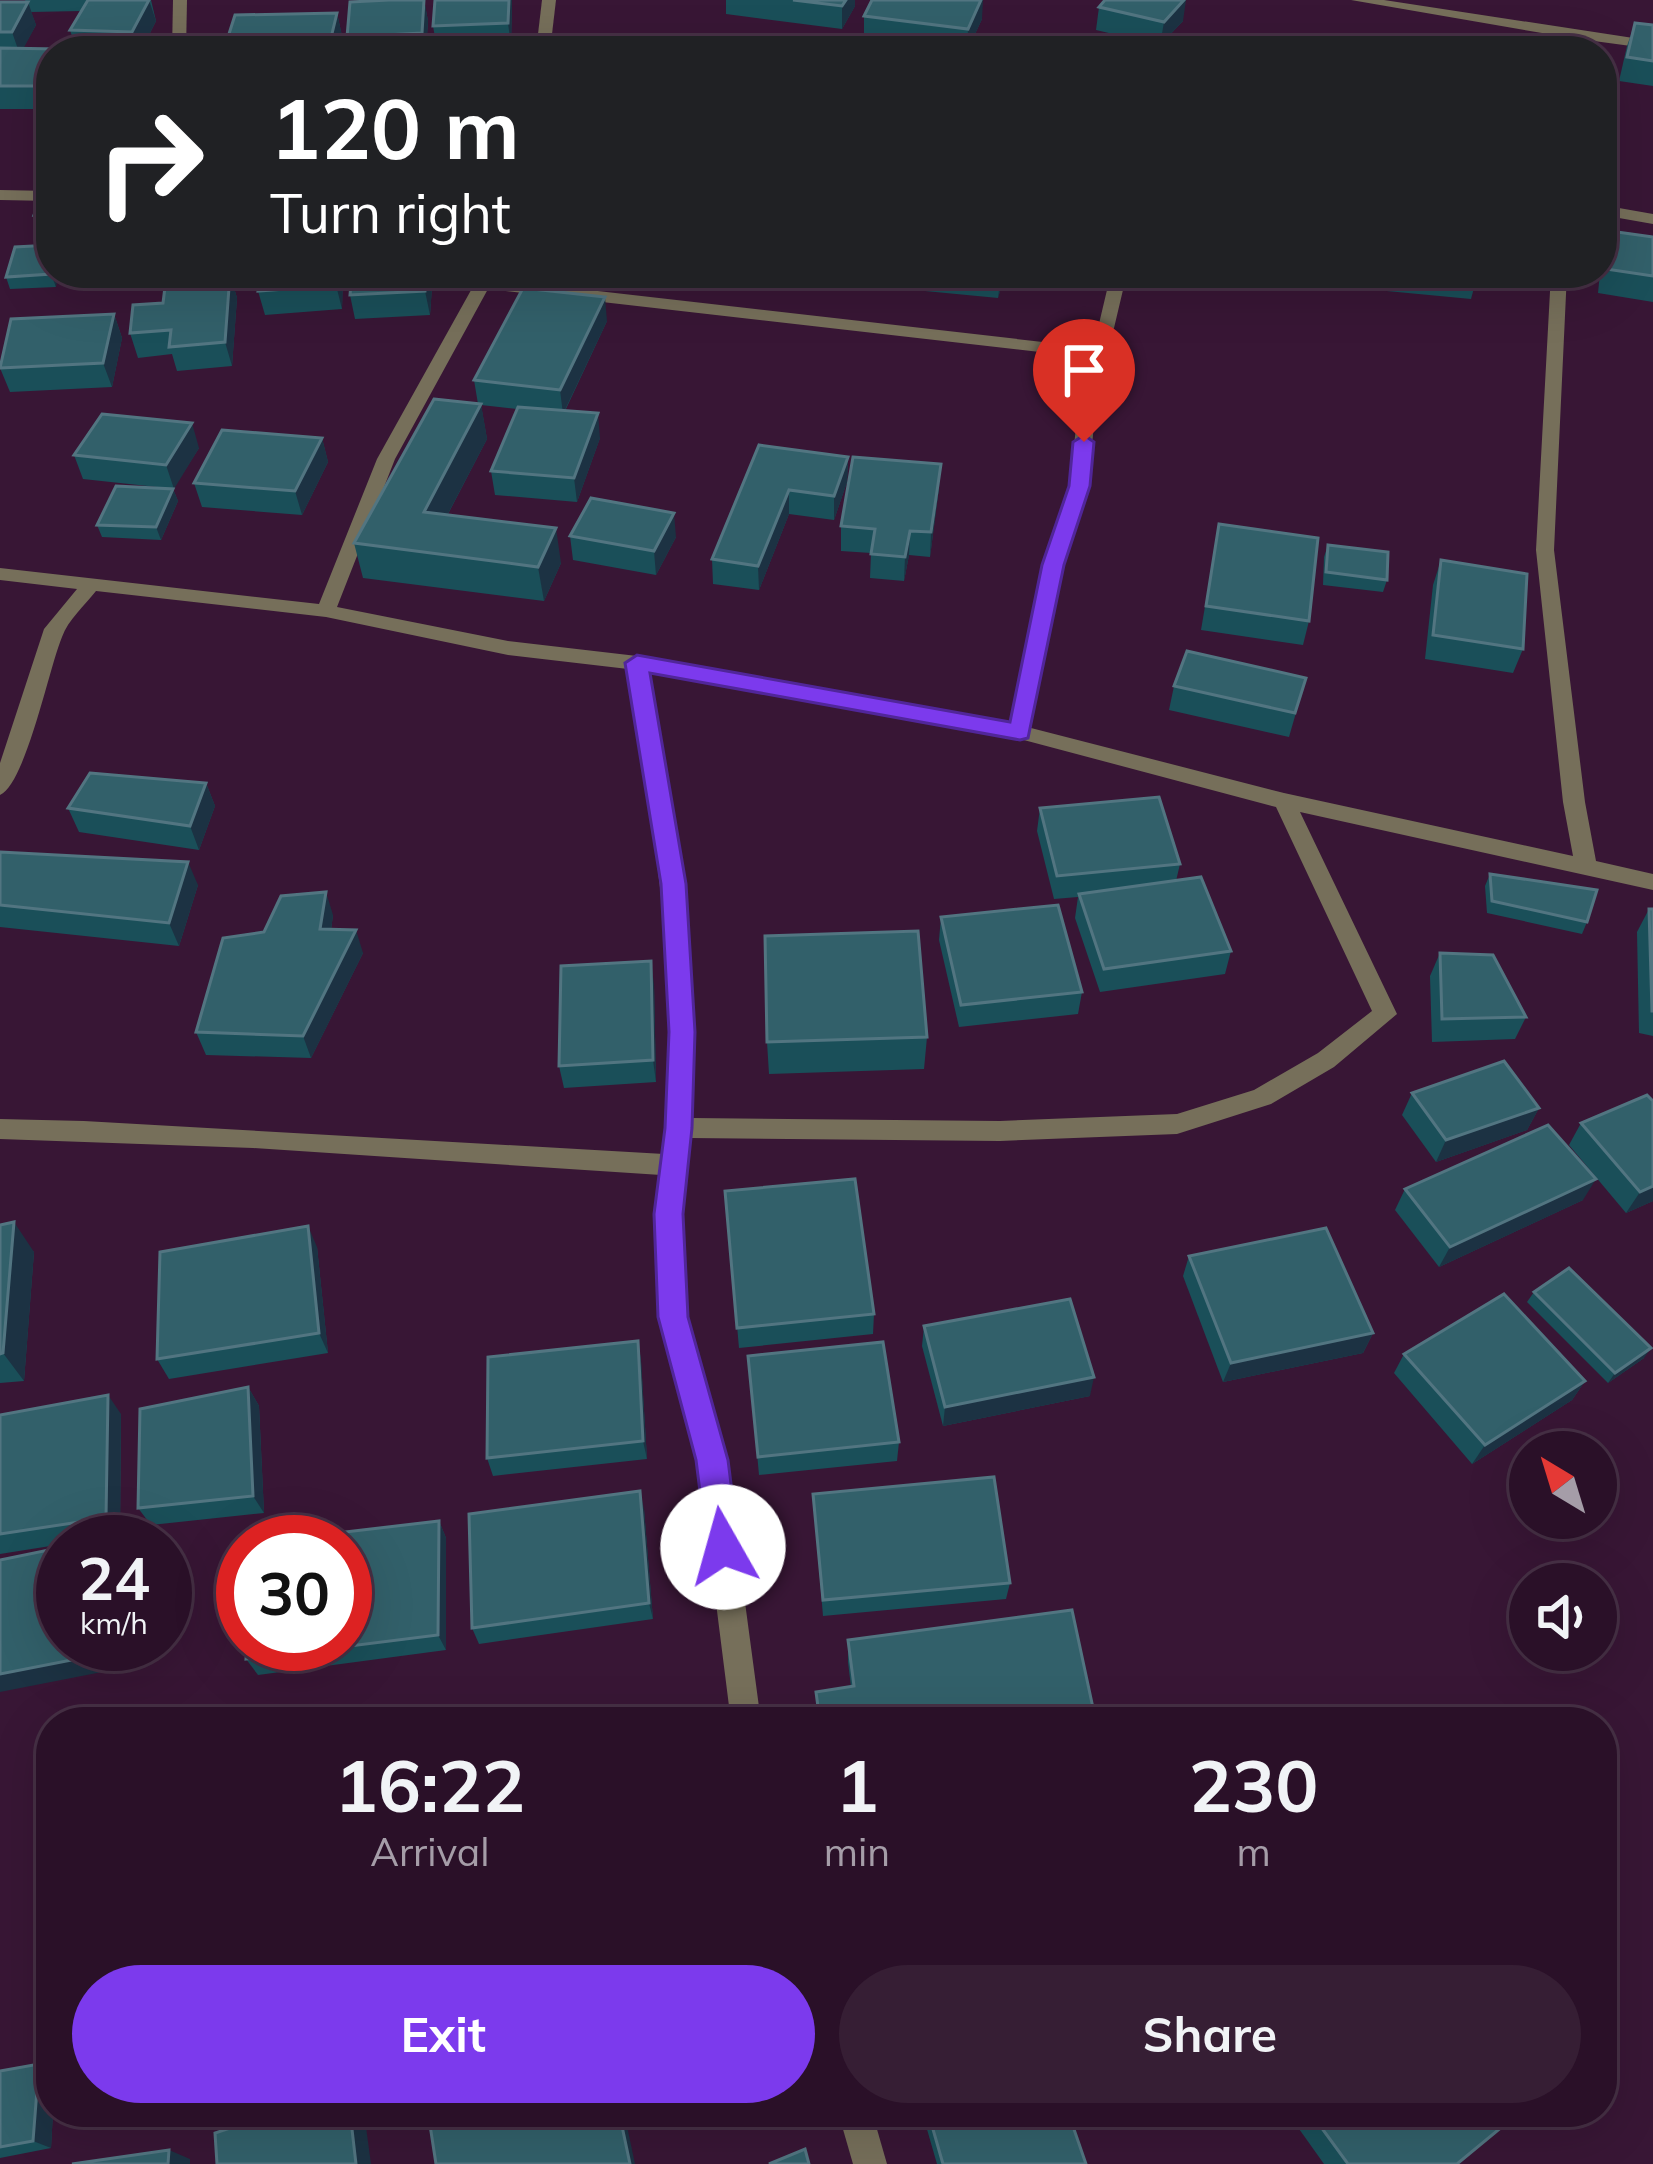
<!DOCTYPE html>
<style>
:root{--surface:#2a1028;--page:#361e34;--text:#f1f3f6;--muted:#a59da8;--line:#463045;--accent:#7c3aed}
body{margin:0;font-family:Mulish,sans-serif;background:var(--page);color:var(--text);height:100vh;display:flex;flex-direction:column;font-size:45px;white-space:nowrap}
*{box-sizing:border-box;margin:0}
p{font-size:39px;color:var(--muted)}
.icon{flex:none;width:66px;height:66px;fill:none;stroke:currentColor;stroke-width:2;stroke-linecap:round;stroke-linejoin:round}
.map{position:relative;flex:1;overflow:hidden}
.drawer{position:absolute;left:36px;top:1707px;width:1581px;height:420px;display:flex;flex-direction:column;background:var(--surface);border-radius:48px;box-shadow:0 12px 48px #0002,0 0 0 3px var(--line)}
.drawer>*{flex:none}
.banner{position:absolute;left:36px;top:36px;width:1581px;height:252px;border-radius:48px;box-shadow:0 12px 48px #0002,0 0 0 3px var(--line);background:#202124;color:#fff;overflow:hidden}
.needle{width:78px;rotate:322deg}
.tools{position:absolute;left:1509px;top:1431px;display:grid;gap:24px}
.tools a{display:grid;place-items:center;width:108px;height:108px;border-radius:50%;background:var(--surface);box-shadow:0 12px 48px #0002,0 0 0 3px var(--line);font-size:60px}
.speed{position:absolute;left:36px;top:1515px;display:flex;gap:24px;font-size:60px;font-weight:700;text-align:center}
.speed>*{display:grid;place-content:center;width:156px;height:156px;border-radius:50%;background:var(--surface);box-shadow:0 12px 48px #0002,0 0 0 3px var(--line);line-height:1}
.speed small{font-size:30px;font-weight:400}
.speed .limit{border:18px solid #d22;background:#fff;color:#111}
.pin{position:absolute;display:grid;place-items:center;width:102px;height:102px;color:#fff;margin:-123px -51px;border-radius:50% 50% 50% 0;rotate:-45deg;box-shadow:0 0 12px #0007}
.pin .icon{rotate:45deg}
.me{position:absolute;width:132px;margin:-66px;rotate:353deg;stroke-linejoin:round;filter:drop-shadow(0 0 9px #0008)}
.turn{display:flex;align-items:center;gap:42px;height:252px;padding:0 36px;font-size:54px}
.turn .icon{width:156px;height:156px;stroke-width:2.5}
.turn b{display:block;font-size:84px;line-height:102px}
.eta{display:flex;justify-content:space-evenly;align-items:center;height:204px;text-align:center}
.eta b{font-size:72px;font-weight:700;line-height:84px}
.action{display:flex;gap:24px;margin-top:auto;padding:24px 36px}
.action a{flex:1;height:138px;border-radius:72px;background:var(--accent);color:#fff;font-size:48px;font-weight:700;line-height:138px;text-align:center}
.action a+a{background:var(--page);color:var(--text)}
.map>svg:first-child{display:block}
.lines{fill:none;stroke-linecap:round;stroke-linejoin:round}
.street{fill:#766f5a;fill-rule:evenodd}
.wall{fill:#1a4f59}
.shaded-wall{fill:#1c3243}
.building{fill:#32606a;stroke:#527581;stroke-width:3}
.route{fill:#7c3aed;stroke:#51269a;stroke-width:3}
</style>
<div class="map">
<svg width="1653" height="2164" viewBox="0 0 1653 2164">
<rect width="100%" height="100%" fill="#381635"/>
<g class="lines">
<g class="street">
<path d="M173 0H187L186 51H172Z"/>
<path d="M542 0H556L550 51H536Z"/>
<path d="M1351 0H1384L1653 41V49L1557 36 1564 51H1550L1542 33Z"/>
<path d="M0 190 51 191V201L0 200Z"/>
<path d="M1602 205 1653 214V224L1602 215Z"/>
<path d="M476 273H492V279L1087 347 1098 328 1111 273H1127L1114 328 1101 353 1088 486 1063 565 1031 728 1284 793 1573 856 1563 802 1536 550 1551 273H1567L1554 550 1585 802 1596 861 1653 874V890L1300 812 1397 1014 1334 1067 1271 1104 1177 1134 1000 1141 690 1138 682 1214 685 1317 726 1460 761 1722H731L698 1460 659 1317 656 1214 661 1175 253 1148 0 1139V1119L84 1121 664 1154C683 991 653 829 628 669L508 655 326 617 96 591C85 605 68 620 62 637 49 668 26 783 0 795V763L44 629 77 589 0 580V568L319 604 377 459 475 283ZM488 289 1083 357 1070 486 1043 565 1011 723 637 656 508 641 337 607 395 459ZM649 672 1020 739 1276 807 1372 1011 1318 1053 1254 1090 1177 1114 1000 1121 691 1118 694 1032 684 884Z"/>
<path d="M838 2112H872L887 2164H853Z"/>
</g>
</g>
<g class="wall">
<path d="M25 0H151L156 21 141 51H77L70 30 81 11 31 12 36 25 23 48 56 49V51H51V94L43 109H0V2H26Z"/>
<path d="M424 0 428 21 426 51H349L347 37Z"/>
<path d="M726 0H855V6L842 29 726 14Z"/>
<path d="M512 1 511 46 437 49 433 26Z"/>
<path d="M1099 7 1183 21 1160 45 1096 30Z"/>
<path d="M337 13 342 36 338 51H232L228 37Z"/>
<path d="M864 16 982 19 967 51H959L864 39Z"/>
<path d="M1635 23 1653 25V86L1619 81 1627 46Z"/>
<path d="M51 134V239H43L34 215 47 181 40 163Z"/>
<path d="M1610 231 1653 237V302L1598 293 1600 273H1602V254Z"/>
<path d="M51 245 56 287 10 289 6 277Z"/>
<path d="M140 273H226L142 279Z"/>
<path d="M260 273H343L342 309 265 315 258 291Z"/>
<path d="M352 273H433L430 315 355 319 350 295Z"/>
<path d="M905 273H1005L998 298 904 289Z"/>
<path d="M1355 273H1478L1471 299 1355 288Z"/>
<path d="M230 274 237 298 232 366 177 371 172 354 138 358 130 333 163 303Z"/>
<path d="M114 314 122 338 112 387 10 392 0 368Z"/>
<path d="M607 321 565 411 600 438 577 502 495 495 491 471 517 409 481 405 487 439 448 514 561 563 544 601 363 578 354 543 478 404 474 380Z"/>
<path d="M322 438 328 462 302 515 202 507 194 483Z"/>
<path d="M759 445 848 457 847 482 834 520 789 514 759 590 713 584 712 559Z"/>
<path d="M199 448 173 489 178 501 161 540 102 537 97 525 166 488 83 479 74 455Z"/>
<path d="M939 488 930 557 909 555 904 581 870 578 871 553 841 551V526Z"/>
<path d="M1219 524 1309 621 1303 645 1201 630Z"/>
<path d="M570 536 676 537 656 575 573 560Z"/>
<path d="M1328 545 1387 580 1383 592 1323 585 1324 557Z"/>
<path d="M1441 560 1523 649 1513 673 1425 659 1433 585Z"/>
<path d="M1306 678 1289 737 1169 710 1174 686Z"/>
<path d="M206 783 215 806 199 850 79 832 68 808Z"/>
<path d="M1040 808 1180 864 1176 881 1231 951 1225 974 1100 992 1075 918 1078 897 1054 899 1037 831Z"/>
<path d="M0 852 198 885 179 946 0 927Z"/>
<path d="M1490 874 1587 922 1582 934 1487 913 1485 886Z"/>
<path d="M1649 909H1653V1036L1639 1033 1637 932Z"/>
<path d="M333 915 331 930 363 953 311 1058 206 1055 196 1032 264 932Z"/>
<path d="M941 917 1082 992 1078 1014 959 1027 939 940Z"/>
<path d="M1440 953 1526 1017 1515 1039 1432 1042 1430 976Z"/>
<path d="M654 984 656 1082 564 1088 559 1066Z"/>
<path d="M927 1037 924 1069 769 1074 767 1042Z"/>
<path d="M1412 1093 1539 1108 1527 1130 1436 1162 1402 1115Z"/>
<path d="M1653 1101V1201L1626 1213 1569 1145 1581 1123Z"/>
<path d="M1405 1189 1583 1200 1439 1267 1395 1210Z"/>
<path d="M727 1212 874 1314 873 1334 739 1348Z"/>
<path d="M0 1225 34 1252 24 1381 0 1383Z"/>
<path d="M317 1247 328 1353 169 1379 157 1359Z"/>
<path d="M1189 1256 1373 1333 1363 1353 1223 1382 1183 1276Z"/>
<path d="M1534 1292 1644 1358 1608 1383 1527 1302Z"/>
<path d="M924 1326 1090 1396 943 1426 922 1346Z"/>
<path d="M638 1341 641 1361 647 1459 493 1476 487 1458Z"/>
<path d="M1404 1354 1585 1381 1572 1400 1472 1464 1394 1373Z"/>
<path d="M748 1356 899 1442 897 1461 759 1475Z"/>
<path d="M248 1387 259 1406 264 1513 151 1525 138 1508Z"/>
<path d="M121 1414 120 1535 77 1542H63V1544L0 1554V1415Z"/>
<path d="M813 1494 1010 1583 1006 1599 823 1616Z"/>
<path d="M644 1509 653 1619 479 1644 472 1628Z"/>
<path d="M439 1521 446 1538V1650L258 1675 246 1659Z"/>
<path d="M848 1640 1096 1722H817L816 1692 851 1687 848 1662Z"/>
<path d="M39 2064 51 2070V2112H53L51 2148 0 2158V2071Z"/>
<path d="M922 2112H1068L1086 2164H937Z"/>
<path d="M1287 2112H1520L1457 2164H1324Z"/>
</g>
<g class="shaded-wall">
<path d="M149 0 156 21 141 51H138L132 32Z"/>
<path d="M424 0 428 21 426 51 422 33Z"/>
<path d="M509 0H512L511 46 508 23Z"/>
<path d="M846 0H855V6L842 29V6Z"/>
<path d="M981 0H983L982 19 967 51 968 29Z"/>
<path d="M1184 0H1186L1183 21 1160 45 1164 22Z"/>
<path d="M28 2 36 25 20 55 12 32Z"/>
<path d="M337 13 342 36 338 51H330L329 46Z"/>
<path d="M51 57V94L43 109 35 86Z"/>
<path d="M51 273H59L56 287 51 274Z"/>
<path d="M337 273H343L342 309 336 285Z"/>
<path d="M426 273H433L430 315 425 291Z"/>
<path d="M1001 273H1005L998 298Z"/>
<path d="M230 274 237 298 232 366 225 342Z"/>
<path d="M605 297 607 321 563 414 560 390Z"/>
<path d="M114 314 122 338 112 387 103 363Z"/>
<path d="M481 404 487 439 431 546 424 512Z"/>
<path d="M598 413 600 438 577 502 574 478Z"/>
<path d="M192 423 199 448 174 489 166 465Z"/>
<path d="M322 438 328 462 302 515 295 491Z"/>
<path d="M848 457 847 482 834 520V496Z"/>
<path d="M941 464 939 488 930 557 931 532Z"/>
<path d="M173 489 178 501 161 540 156 527Z"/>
<path d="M789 490V514L759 590 758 566Z"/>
<path d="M674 513 676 537 656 575 654 551Z"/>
<path d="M556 528 561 563 544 601 538 567Z"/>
<path d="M910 531 909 555 904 581 905 557Z"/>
<path d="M206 783 215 806 199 850 190 826Z"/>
<path d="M188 862 198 885 179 946 169 923Z"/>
<path d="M326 892 333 915 328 952 320 929Z"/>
<path d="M356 930 363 953 311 1058 303 1036Z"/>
<path d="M651 961 654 984 656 1082 653 1060Z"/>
<path d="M1539 1108 1527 1130 1436 1162 1446 1140Z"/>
<path d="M1596 1179 1583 1200 1439 1267 1450 1247Z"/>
<path d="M1653 1186V1201L1626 1213 1640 1192Z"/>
<path d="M14 1222 34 1252 24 1381 3 1353Z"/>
<path d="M308 1226 317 1247 328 1353 319 1333Z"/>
<path d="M1373 1333 1363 1353 1223 1382 1231 1363Z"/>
<path d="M638 1341 641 1361 647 1459 643 1441Z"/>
<path d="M1651 1348 1644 1358 1608 1383 1615 1373Z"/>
<path d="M1094 1377 1090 1396 943 1426 945 1407Z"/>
<path d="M1585 1381 1572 1400 1472 1464 1485 1445Z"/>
<path d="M248 1387 259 1406 264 1513 253 1496Z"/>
<path d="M108 1395 121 1414 120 1535 106 1518Z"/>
<path d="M640 1491 644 1509 653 1619 649 1603Z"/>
<path d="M439 1521 446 1538V1650L438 1635Z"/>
<path d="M88 1644H102V1672L0 1692V1674Z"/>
<path d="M39 2064 51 2070V2112H53L51 2148 33 2141Z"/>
<path d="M108 2112H145L115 2123 98 2115Z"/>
<path d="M350 2112H364L371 2164H356Z"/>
<path d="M619 2112H624L635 2164H630Z"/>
<path d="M169 2150 190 2159V2164H168Z"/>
</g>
<g class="building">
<path d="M88 0H149L132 32 70 30Z"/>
<path d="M389 0H424L422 33 347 37 350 2Z"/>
<path d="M435 0H509L508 23 433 26Z"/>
<path d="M793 0H846L842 6Z"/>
<path d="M872 0H981L968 29 864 16Z"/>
<path d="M1105 0H1184L1164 22 1099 7Z"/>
<path d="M0 2H28L12 32H0Z"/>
<path d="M337 13 329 46 244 48 248 37H228L235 15Z"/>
<path d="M1635 23 1653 25V61L1627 57Z"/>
<path d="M0 48 56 49 54 51H51V57L35 86H0Z"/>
<path d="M51 134V162L40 163 43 135Z"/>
<path d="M47 181H51V214L34 215Z"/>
<path d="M1610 231 1653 237V276L1606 269Z"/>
<path d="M51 245V274L6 277 15 247Z"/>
<path d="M260 273H337L336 285 258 291Z"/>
<path d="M352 273H426L425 291 350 295Z"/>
<path d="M230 274 225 342 169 347 171 330 130 333 133 305 163 303 166 279Z"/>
<path d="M523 288 605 297 560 390 474 380Z"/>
<path d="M114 314 103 363 0 368 11 319Z"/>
<path d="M434 399 481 404 424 512 556 528 538 567 354 543Z"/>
<path d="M518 407 598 413 574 478 491 471Z"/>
<path d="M102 414 192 423 166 465 74 455Z"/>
<path d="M222 430 322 438 295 491 194 483Z"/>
<path d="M759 445 848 457 834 496 789 490 758 566 712 559Z"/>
<path d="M853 457 941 464 931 532 910 531 905 557 871 554 875 529 841 526Z"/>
<path d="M116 486 173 489 156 527 97 525Z"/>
<path d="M591 498 674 513 654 551 570 536Z"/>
<path d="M1219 524 1318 538 1309 621 1206 606Z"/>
<path d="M1328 545 1388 552 1387 580 1326 572Z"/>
<path d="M1441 560 1527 574 1523 649 1433 635Z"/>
<path d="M1187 651 1306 678 1295 713 1174 686Z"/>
<path d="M90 773 206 783 190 826 68 808Z"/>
<path d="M1159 797 1180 864 1057 876 1040 808Z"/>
<path d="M0 852 188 862 169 923 0 905Z"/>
<path d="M1490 874 1597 890 1587 922 1492 901Z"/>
<path d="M1201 877 1231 951 1104 969 1079 894Z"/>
<path d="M326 892 320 929 356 930 303 1036 196 1032 223 938 264 932 281 896Z"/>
<path d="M1058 905 1082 992 961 1005 941 917Z"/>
<path d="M1649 909H1653V1011H1652Z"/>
<path d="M918 931 927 1037 767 1042 765 936Z"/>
<path d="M1440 953 1493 955 1526 1017 1442 1019Z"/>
<path d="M651 961 653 1060 559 1066 561 966Z"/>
<path d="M1504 1061 1539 1108 1446 1140 1412 1093Z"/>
<path d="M1647 1095 1653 1101V1186L1640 1192 1581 1123Z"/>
<path d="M1548 1125 1596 1179 1450 1247 1405 1189Z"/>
<path d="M855 1179 874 1314 737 1328 725 1191Z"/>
<path d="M14 1222 3 1353 0 1354V1225Z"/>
<path d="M308 1226 319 1333 157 1359 160 1252Z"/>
<path d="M1326 1228 1373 1333 1231 1363 1189 1256Z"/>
<path d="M1569 1268 1651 1348 1615 1373 1534 1292Z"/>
<path d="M1504 1294 1585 1381 1485 1445 1404 1354Z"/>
<path d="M1070 1299 1094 1377 945 1407 924 1326Z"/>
<path d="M638 1341 643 1441 487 1458 488 1357Z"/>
<path d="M883 1342 899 1442 758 1457 748 1356Z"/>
<path d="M248 1387 253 1496 138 1508 140 1409Z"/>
<path d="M108 1395 106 1518 0 1534V1415Z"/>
<path d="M994 1477 1010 1583 823 1600 813 1494Z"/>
<path d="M640 1491 649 1603 472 1628 469 1514Z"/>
<path d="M439 1521 438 1635 246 1659 247 1644H345V1542H260Z"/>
<path d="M63 1547V1644H88L87 1657 0 1674V1560Z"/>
<path d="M1072 1610 1096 1722H820L816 1692 854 1686 848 1640Z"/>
<path d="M39 2064 33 2141 0 2147V2071Z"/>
<path d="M278 2112H350L356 2164H217L215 2133Z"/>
<path d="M428 2112H619L630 2164H436Z"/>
<path d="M928 2112H1068L1086 2164H943Z"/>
<path d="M1310 2112H1520L1457 2164H1348Z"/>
<path d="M805 2149 809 2164H769Z"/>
<path d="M169 2150 168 2164H72Z"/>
</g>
<path class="route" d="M1084 435 1094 442 1090 486 1064 565 1028 738 1020 740 650 673 686 884 695 1032 692 1128 683 1214 688 1317 728 1460 739 1547 735 1558 723 1563 712 1558 707 1547 696 1460 658 1317 654 1214 665 1128 669 1032 661 884 625 663 637 655 1010 722 1042 565 1069 486 1073 442Z"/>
</svg>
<div class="tools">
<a><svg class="needle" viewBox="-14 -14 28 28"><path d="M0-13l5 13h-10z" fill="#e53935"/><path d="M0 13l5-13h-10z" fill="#a59da8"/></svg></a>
<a><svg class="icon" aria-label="sound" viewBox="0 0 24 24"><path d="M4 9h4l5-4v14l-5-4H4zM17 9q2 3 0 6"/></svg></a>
</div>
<div class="speed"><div>24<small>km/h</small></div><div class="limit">30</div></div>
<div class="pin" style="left:1084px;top:442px;background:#d93025"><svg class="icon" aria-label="arrive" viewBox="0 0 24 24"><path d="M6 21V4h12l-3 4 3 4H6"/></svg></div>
<svg class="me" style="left:723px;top:1547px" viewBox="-20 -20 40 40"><circle r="19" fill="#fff"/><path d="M0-13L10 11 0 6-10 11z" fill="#7c3aed"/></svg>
<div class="banner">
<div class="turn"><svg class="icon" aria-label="right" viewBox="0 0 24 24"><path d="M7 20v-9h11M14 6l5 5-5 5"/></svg><div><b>120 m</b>Turn right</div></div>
</div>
<section class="drawer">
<div class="eta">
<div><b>16:22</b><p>Arrival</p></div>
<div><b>1</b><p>min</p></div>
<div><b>230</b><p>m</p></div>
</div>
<div class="action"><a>Exit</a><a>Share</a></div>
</section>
</div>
